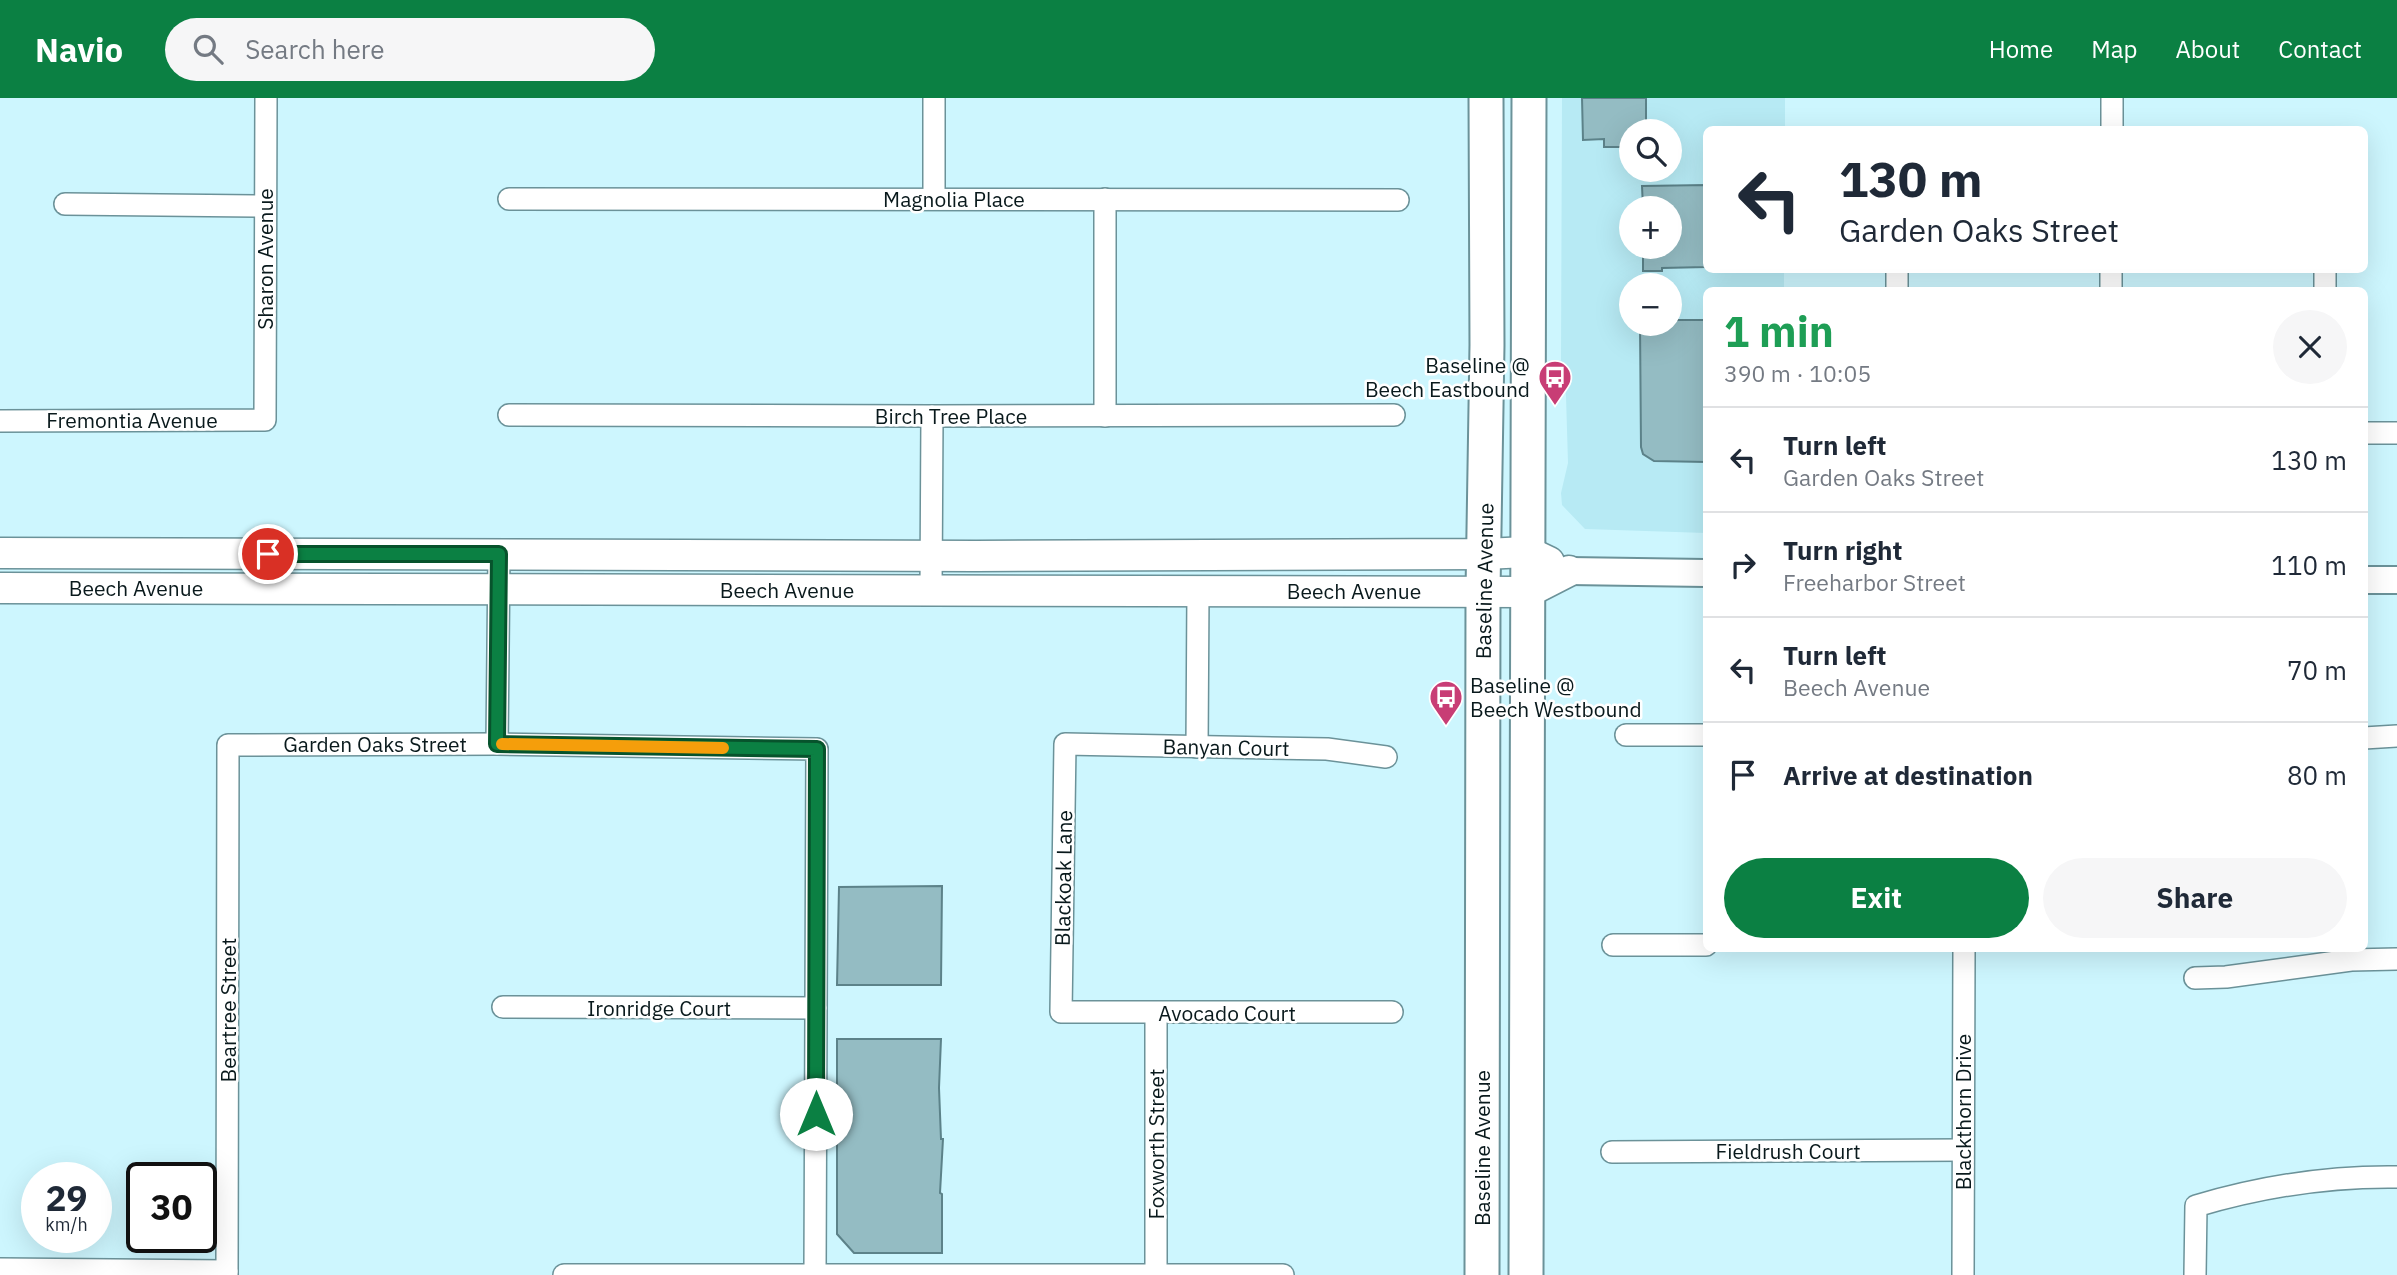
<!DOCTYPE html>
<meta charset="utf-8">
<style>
:root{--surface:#fff;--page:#f6f6f7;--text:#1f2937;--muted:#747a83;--line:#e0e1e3;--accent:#0b8043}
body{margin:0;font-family:"IBM Plex Sans",sans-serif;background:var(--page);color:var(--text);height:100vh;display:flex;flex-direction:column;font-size:26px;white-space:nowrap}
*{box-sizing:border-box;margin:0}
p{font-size:23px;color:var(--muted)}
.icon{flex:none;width:38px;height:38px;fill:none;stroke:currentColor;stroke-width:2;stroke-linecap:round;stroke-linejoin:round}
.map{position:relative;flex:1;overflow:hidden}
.details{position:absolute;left:1703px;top:189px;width:665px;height:665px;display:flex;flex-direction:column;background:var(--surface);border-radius:10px;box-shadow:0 7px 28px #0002}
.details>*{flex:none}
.top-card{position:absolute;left:1703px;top:28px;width:665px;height:147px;border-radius:10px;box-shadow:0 7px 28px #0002;background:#fff;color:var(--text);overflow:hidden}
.buttons{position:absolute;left:1619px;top:21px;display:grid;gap:14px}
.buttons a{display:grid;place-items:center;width:63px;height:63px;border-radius:50%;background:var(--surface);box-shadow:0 7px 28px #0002;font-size:35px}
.speed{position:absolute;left:21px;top:1064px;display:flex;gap:14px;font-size:35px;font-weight:700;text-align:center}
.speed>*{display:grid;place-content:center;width:91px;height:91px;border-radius:50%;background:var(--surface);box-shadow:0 7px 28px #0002;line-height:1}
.speed small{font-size:18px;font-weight:400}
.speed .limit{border:4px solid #111;border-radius:10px;background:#fff;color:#111}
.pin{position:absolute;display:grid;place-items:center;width:60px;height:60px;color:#fff;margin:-30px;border:4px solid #fff;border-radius:50%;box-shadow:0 2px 7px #0007}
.me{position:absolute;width:77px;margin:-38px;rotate:0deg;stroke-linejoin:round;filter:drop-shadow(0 0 5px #0008)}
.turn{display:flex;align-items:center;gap:24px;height:147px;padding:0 21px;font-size:32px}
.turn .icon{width:91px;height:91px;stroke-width:2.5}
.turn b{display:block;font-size:49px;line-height:60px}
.round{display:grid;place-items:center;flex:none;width:74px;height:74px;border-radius:37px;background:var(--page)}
.head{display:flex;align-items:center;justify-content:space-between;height:119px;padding:0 21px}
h1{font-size:42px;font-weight:800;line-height:52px;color:#1e9e55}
.button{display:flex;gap:14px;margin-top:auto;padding:14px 21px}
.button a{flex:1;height:80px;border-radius:42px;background:var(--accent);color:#fff;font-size:28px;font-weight:800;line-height:80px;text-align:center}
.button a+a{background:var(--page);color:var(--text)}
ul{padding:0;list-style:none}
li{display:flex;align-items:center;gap:21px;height:105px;padding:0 21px;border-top:2px solid var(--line)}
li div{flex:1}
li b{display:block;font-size:26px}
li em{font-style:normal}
header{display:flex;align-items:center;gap:42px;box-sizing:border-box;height:98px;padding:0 35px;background:var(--accent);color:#fff}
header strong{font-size:33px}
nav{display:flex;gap:38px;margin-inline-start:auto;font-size:24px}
.search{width:490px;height:63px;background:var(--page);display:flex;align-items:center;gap:18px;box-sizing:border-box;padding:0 24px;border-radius:38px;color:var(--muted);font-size:26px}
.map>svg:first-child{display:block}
.built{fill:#b7eaf4;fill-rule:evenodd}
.building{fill:#94bcc3;stroke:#5c8289;stroke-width:2}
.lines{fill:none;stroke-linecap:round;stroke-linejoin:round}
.minor-casing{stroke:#6b9299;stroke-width:24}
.tertiary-casing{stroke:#6b9299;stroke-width:30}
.secondary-casing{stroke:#6b9299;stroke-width:33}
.primary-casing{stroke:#6b9299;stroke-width:37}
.minor{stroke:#fff;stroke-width:21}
.tertiary{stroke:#fff;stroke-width:26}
.secondary{stroke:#fff;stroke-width:30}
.primary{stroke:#fff;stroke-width:33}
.route-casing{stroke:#07532c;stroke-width:18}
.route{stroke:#0b8043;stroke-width:12}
.slow{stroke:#f59e0b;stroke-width:12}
.labels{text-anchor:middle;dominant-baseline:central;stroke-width:5;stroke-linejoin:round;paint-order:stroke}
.street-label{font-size:21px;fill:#09191c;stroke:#fff}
.poi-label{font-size:21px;fill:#09191c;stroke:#fff;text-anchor:end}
</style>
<header>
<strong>Navio</strong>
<div class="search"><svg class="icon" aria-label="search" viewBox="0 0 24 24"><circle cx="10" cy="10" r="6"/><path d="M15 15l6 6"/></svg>Search here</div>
<nav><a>Home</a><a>Map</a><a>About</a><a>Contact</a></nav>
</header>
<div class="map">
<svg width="2397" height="1177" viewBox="0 0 2397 1177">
<rect width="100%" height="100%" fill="#cdf6fe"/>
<path class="built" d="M1562 0H1785V31L1706 32V172H1784V192H1706V435L1585 431 1562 407 1561 395 1568 365 1566 298 1561 262ZM1631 33H1670V72H1631ZM1631 110H1670V149H1631ZM1631 187H1670V226H1631Z"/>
<g class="building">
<path d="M1582 0H1646V33H1631V41H1625V49H1604V41L1583 42Z"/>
<path d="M1706 87V169L1662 170V173H1643V149H1670V110H1643L1642 88Z"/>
<path d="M1670 222H1706V364L1654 363 1643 356 1641 349 1640 226H1670Z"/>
<path d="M942 788 941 887H837L839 789Z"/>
<path d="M837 941H941L939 990 941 1041H943L940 1095 942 1096V1155H854L837 1136Z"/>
</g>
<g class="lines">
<defs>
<g id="minor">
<path d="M2112 32V0"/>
<path d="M934 100V0"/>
<path d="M509 101 1398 102"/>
<path d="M1105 101V318"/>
<path d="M65 106 265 108"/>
<path d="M1897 172V192"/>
<path d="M2111 192V172"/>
<path d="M2325 192V172"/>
<path d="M509 317 932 318 1394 317"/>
<path d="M0 323 265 322 266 0"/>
<path d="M2364 335H2397"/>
<path d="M931 492 932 318"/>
<path d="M1626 637H1706"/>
<path d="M2364 640 2397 638"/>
<path d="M497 646 499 456"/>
<path d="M1197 649 1198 493"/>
<path d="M1386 659 1327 651 1065 646 1061 914H1392"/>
<path d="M1613 847H1706"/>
<path d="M2195 880 2226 879 2351 862 2397 861"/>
<path d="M503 909 816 910"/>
<path d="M1156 915V1177"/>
<path d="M1612 1054 1963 1052"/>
<path d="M0 1171 227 1173"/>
<path d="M227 1177 228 647 497 646 817 651 815 1177"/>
<path d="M564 1177H1283"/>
<path d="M1963 1177 1964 850"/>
<path d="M2195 1177 2196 1108C2260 1089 2330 1078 2397 1079"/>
</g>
<g id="tertiary">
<path d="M1569 473 1706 475"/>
<path d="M2364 482H2397"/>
</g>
<g id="secondary">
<path d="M0 455 976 458 1485 456 1528 454 1549 464"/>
<path d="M0 490 1528 494 1569 473"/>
</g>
<g id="primary">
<path d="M1482 1177 1483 493 1487 247 1486 0"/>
<path d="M1526 1177 1529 0"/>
</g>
</defs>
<use href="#minor" class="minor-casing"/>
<use href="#tertiary" class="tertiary-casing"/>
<use href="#secondary" class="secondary-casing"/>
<use href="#primary" class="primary-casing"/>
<use href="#minor" class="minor"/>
<use href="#tertiary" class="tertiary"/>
<use href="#secondary" class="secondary"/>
<use href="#primary" class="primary"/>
</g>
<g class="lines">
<defs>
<path id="route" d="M268 456H499L497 646 817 651 816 1016"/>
</defs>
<use href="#route" class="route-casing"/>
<use href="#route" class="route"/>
<path class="slow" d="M502 646 723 650"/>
</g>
<defs>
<symbol id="bus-pin" viewBox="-11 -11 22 30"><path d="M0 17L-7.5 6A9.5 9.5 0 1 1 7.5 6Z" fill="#c83d75" stroke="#fff"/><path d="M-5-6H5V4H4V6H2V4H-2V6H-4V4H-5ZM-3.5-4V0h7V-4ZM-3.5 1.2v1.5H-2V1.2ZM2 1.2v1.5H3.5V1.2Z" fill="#fff"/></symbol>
</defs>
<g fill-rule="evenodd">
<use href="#bus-pin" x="1536" y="260" width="38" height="52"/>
<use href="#bus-pin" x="1427" y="580" width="38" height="52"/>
</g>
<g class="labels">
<g class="street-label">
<text x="954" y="101">Magnolia Place</text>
<text transform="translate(265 161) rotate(-90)">Sharon Avenue</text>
<text x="951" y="318">Birch Tree Place</text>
<text x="132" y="322">Fremontia Avenue</text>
<text transform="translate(1484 483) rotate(-89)">Baseline Avenue</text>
<text x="136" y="490">Beech Avenue</text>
<text x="787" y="492">Beech Avenue</text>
<text x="1354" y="493">Beech Avenue</text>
<text x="375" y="646">Garden Oaks Street</text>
<text transform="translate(1226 649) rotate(1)">Banyan Court</text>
<text transform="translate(1063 780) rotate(-89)">Blackoak Lane</text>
<text x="659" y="910">Ironridge Court</text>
<text transform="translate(228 912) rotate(-90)">Beartree Street</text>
<text x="1227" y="915">Avocado Court</text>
<text transform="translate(1963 1014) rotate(-90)">Blackthorn Drive</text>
<text transform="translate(1156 1046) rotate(-90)">Foxworth Street</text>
<text transform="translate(1482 1050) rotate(-90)">Baseline Avenue</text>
<text x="1788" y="1053">Fieldrush Court</text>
</g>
<g class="poi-label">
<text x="1530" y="267">Baseline @<tspan x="1530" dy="24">Beech Eastbound</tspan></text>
<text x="1470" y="587" text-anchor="start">Baseline @<tspan x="1470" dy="24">Beech Westbound</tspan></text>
</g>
</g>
</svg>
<div class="buttons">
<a><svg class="icon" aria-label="search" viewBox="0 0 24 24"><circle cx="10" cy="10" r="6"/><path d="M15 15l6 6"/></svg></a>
<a>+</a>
<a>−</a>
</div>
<div class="speed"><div>29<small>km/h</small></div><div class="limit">30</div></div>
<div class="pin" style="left:268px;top:456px;background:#d93025"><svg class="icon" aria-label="arrive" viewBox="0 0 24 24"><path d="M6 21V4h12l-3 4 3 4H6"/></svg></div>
<svg class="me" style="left:816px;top:1016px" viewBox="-20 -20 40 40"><circle r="19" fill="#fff"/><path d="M0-13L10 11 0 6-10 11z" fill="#0b8043"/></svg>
<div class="top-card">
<div class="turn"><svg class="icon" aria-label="left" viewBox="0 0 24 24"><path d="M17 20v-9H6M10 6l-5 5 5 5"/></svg><div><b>130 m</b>Garden Oaks Street</div></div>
</div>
<section class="details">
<div class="head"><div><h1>1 min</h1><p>390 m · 10:05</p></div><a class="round"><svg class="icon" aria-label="close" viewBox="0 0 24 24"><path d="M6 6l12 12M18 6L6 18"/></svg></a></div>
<ul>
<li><svg class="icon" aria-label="left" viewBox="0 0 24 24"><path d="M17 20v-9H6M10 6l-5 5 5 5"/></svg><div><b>Turn left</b><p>Garden Oaks Street</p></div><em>130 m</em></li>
<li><svg class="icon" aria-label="right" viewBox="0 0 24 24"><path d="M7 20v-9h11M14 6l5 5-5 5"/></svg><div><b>Turn right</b><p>Freeharbor Street</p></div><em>110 m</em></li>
<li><svg class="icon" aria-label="left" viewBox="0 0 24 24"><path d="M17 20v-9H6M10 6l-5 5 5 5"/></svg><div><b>Turn left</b><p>Beech Avenue</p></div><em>70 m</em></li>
<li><svg class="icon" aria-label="arrive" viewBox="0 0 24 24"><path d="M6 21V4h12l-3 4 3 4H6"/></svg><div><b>Arrive at destination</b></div><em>80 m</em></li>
</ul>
<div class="button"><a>Exit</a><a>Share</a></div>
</section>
</div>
